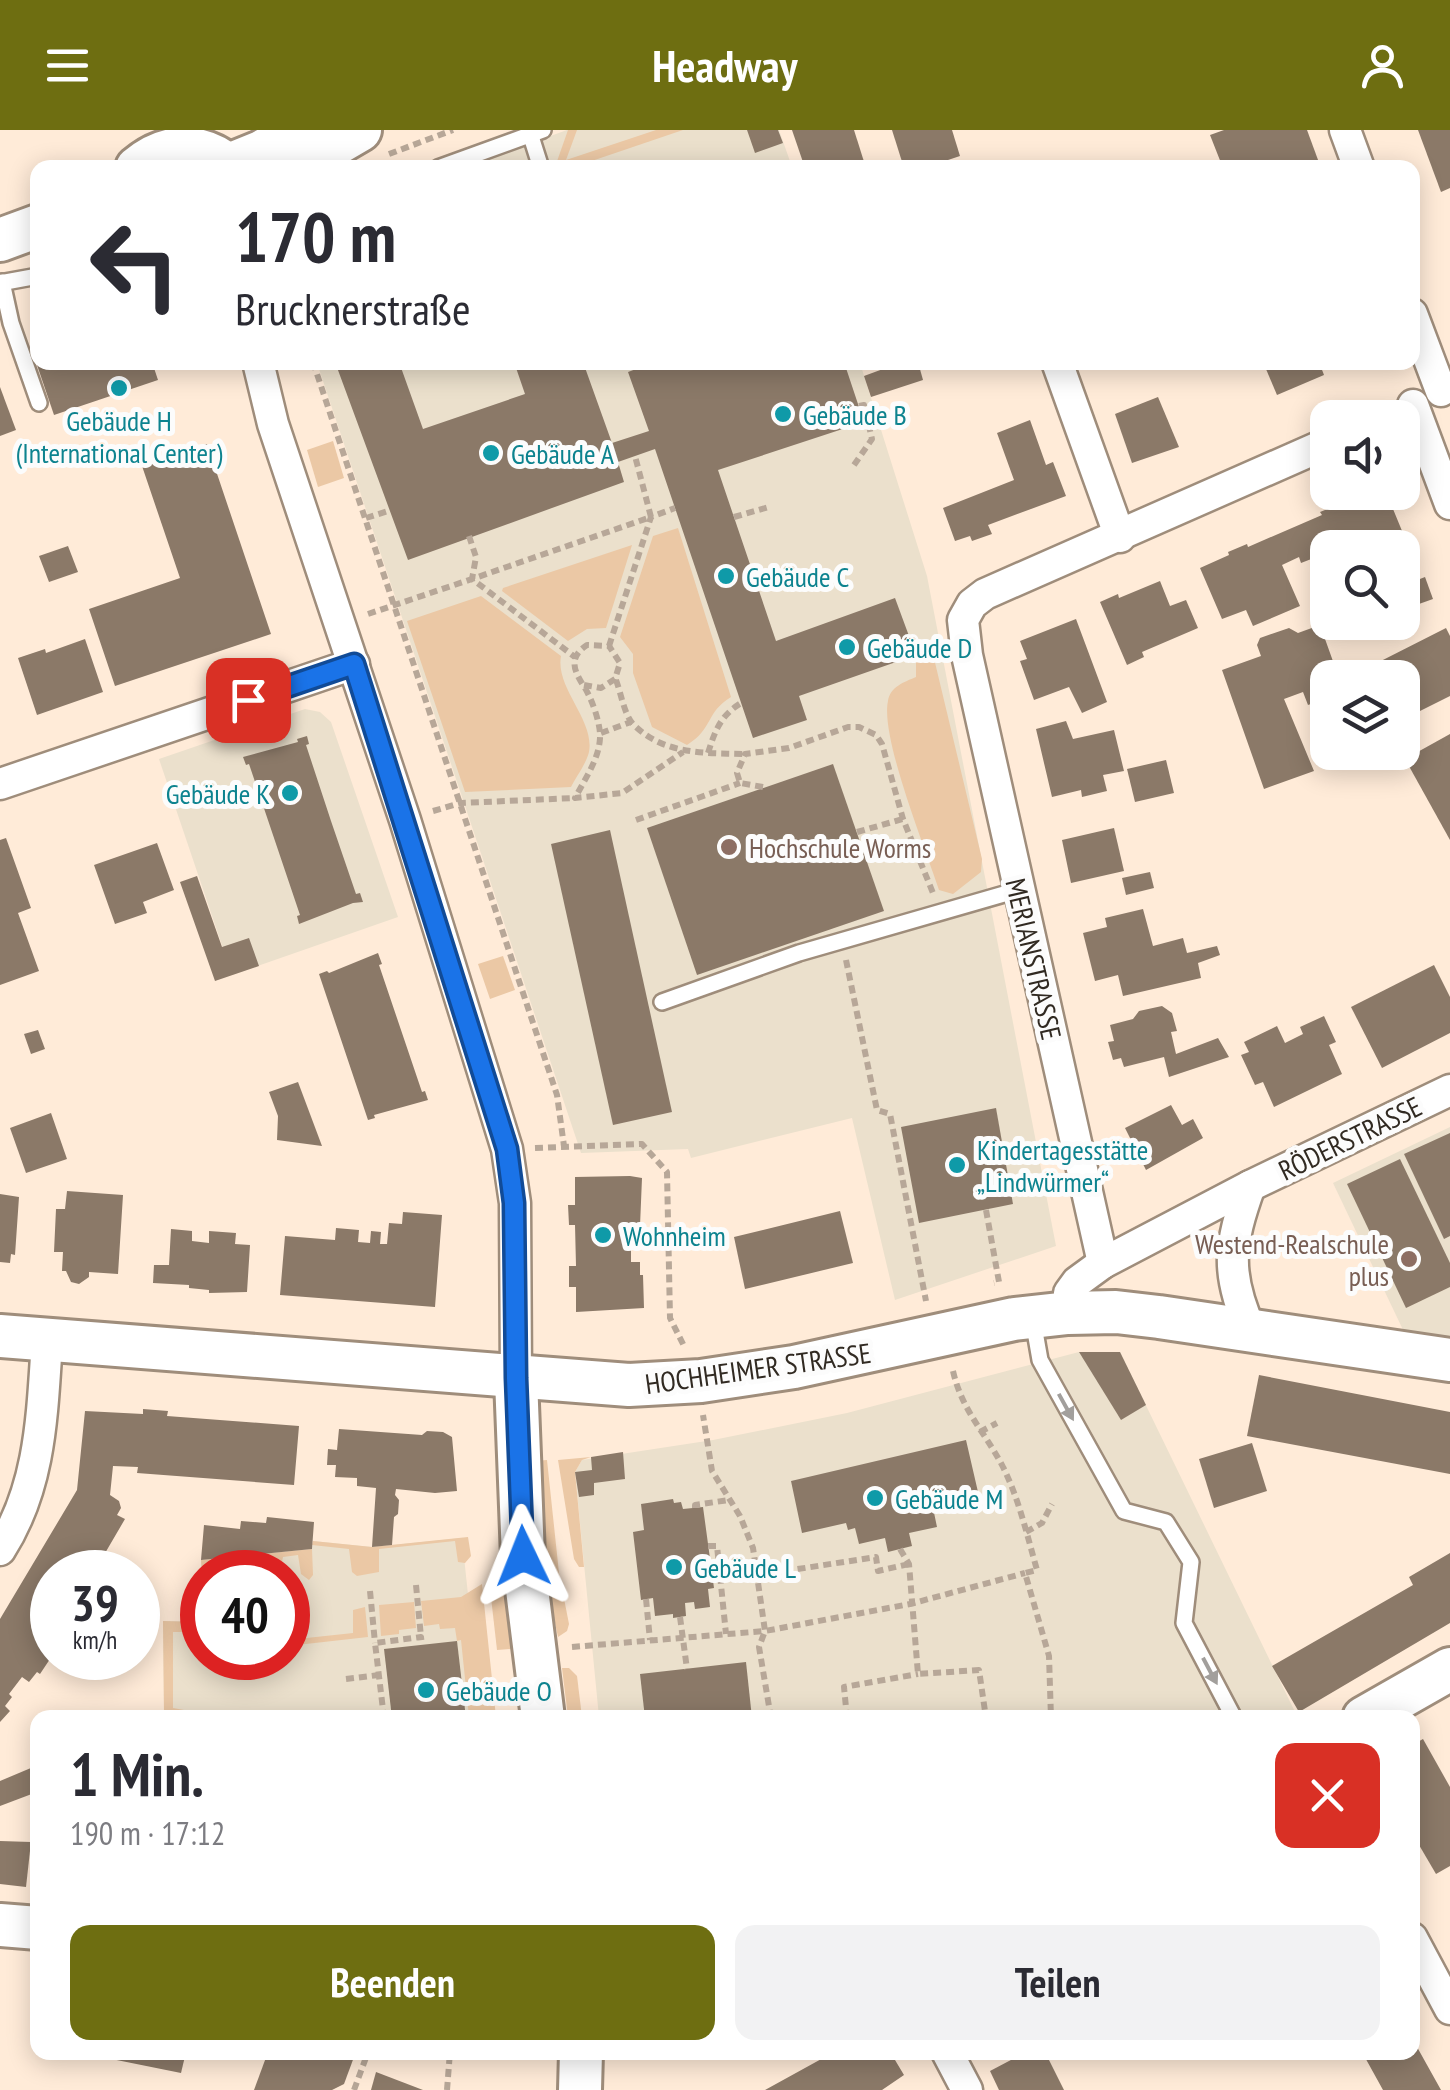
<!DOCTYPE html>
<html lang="de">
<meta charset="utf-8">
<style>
:root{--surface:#fff;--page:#f2f2f3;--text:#2b2b33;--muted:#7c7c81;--accent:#6e6e11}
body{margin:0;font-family:"PT Sans Narrow",sans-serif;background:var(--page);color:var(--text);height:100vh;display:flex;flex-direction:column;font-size:38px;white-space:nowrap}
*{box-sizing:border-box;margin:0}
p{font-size:32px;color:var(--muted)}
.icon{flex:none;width:55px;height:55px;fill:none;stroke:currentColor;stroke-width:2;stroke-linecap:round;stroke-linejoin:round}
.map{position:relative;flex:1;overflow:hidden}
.drawer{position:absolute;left:30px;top:1580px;width:1390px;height:350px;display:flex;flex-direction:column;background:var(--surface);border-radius:20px;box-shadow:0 5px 25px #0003}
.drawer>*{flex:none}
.hud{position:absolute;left:30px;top:30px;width:1390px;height:210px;border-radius:20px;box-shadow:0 5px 25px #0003;background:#fff;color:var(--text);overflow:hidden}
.fabs{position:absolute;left:1310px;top:270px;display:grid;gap:20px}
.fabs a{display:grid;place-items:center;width:110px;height:110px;border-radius:20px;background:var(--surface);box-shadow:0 5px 25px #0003;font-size:50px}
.speed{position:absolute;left:30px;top:1420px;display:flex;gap:20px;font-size:50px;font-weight:700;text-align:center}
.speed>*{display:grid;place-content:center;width:130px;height:130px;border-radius:50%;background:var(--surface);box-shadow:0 5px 25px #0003;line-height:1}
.speed small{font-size:25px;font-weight:400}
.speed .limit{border:15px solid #d22;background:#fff;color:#111}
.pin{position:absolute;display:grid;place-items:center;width:85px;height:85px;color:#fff;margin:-42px;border-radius:20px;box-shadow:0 5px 15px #0006}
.me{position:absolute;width:110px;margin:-55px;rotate:358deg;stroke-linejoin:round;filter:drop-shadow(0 0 8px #0008)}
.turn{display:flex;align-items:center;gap:35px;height:210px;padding:0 40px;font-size:45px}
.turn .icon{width:130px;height:130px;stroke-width:2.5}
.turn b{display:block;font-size:70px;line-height:85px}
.round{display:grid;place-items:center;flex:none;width:105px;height:105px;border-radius:20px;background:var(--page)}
.overview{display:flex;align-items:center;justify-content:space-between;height:170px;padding:0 40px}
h1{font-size:60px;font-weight:600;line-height:75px}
.action{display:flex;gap:20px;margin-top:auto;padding:20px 40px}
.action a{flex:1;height:115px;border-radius:20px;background:var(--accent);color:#fff;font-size:40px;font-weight:600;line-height:115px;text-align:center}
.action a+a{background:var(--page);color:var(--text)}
header{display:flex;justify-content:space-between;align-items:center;height:130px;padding:0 40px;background:var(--accent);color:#fff;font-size:45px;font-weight:600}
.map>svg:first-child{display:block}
.education{fill:#ebe0cc}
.green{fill:#ebc8a5}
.building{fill:#8b7968}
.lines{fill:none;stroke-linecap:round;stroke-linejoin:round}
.lane-casing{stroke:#9f8d7b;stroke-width:20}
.street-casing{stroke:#9f8d7b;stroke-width:35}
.secondary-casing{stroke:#9f8d7b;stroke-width:48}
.path{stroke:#b7a798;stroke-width:6;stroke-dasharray:8 5;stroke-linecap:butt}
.lane{stroke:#fff;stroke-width:15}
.street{stroke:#fff;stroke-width:30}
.secondary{stroke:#fff;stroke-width:42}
.oneway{fill:#a29f9c}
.route-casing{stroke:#114b97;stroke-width:25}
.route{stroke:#1a73e8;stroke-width:18}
.culture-dot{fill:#0f9aa8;stroke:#fcfcfc;stroke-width:4}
.education-dot{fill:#8d6e63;stroke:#fcfcfc;stroke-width:4}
.labels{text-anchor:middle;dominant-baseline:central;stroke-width:10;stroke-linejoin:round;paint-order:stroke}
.culture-label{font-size:28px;fill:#0d838f;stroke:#fcfcfc;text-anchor:start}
.education-label{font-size:28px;fill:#785e54;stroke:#fcfcfc;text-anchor:start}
.street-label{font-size:28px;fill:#312a22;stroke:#fcfcfc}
</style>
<header><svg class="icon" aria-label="menu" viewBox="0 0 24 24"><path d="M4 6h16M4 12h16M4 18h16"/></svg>Headway<svg class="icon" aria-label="person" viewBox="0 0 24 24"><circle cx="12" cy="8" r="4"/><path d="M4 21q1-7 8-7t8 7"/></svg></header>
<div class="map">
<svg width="1450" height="1960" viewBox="0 0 1450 1960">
<rect width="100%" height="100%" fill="#ffebd8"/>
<g class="education">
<path d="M567 0H779L792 37 463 38Z"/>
<path d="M317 233H860L927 446 1056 1116 895 1170 852 988 691 1028 688 1019 581 1023Z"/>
<path d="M305 579 320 582 331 592 398 787 232 845 159 629Z"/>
<path d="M1450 997V1210L1405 1204 1333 1053Z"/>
<path d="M1079 1222H1120L1296 1584 1290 1588 599 1587 575 1342 582 1330 713 1310 847 1283Z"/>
<path d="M462 1408 481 1587 154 1588 164 1583 163 1491 202 1492V1528H288V1442L202 1444 201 1430 312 1419 313 1411 372 1417Z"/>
</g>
<g class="green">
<path d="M568 0H577L566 30 656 0H683L574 37H555Z"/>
<path d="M333 311 344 348 318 357 307 320Z"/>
<path d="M678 398 731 567C705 583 714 598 687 615L652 597 633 543V524L620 507 653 406Z"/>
<path d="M632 415 606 498 587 499 568 511 502 461 503 458Z"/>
<path d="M481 466 561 526C555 558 595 590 589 622 586 634 576 647 571 657L465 662 407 491Z"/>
<path d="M932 520 982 729 981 742 953 764 939 760C926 720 880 607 888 571 890 557 904 552 916 547V525Z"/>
<path d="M503 826 515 860 490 869 478 834Z"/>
<path d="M591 1327 582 1330 575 1342 584 1437H579L574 1429 558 1330Z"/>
<path d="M547 1330 559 1443 569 1494 567 1501 558 1507 548 1459 533 1331Z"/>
<path d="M468 1407 471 1426 465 1433 458 1432 455 1411 379 1419V1442L357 1446 352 1442 349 1419 312 1415 313 1411 372 1417Z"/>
<path d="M312 1419 313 1445 309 1450 301 1444 298 1425 283 1427 282 1432 262 1435V1442H251L249 1436 202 1444 201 1430Z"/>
<path d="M489 1450H500L503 1454 511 1519 497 1520Z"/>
<path d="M482 1454 496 1587H469L461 1510 457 1511 455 1498 440 1499 439 1494 424 1496 421 1471 461 1467Z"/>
<path d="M414 1472 416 1498 399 1500V1504L381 1506 379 1475Z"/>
<path d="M365 1477 368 1507 288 1516V1510L353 1503V1480Z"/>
<path d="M163 1491 202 1492V1502H173V1578L195 1582 193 1587H154L164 1583Z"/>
<path d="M562 1538H569L577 1546 582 1587H568Z"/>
</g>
<g class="building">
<path d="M747 0H778L783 13 755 23Z"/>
<path d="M792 0H854L866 38H805Z"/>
<path d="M892 0H952L960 26 924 38H904Z"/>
<path d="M1224 0H1307L1321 38H1223L1210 5Z"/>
<path d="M1418 0H1450V58L1441 62Z"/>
<path d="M36 232H152L158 250 54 285Z"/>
<path d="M335 232H399L423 299 525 264 514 232H583L612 313 649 301 628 242 655 232H844L864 292 718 340 776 511 895 468 916 525 799 566 807 590 753 608 655 319 618 332 624 352 408 430Z"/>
<path d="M902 232H918L923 250 871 267 864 246Z"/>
<path d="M1263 232H1319L1324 245 1277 265Z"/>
<path d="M0 257 16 300 0 306Z"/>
<path d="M1158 267 1179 317 1132 333 1115 284Z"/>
<path d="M1030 290 1046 335 1053 332 1066 366 988 395 992 404 972 411 970 406 955 411 943 378 1014 350 997 303Z"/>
<path d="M207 314 271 504 115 556 89 479 180 448 142 336Z"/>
<path d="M1350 362H1386L1407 413 1395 418H1328V427L1320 430 1319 426 1301 433 1299 427 1282 435 1300 476 1253 496 1246 480 1222 489 1200 438 1229 425 1228 422 1247 414 1248 417 1322 385 1320 382 1340 374 1338 368Z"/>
<path d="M68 416 78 442 49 452 39 426Z"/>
<path d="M1425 447 1433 469 1402 480V456Z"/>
<path d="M1160 451 1170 476 1186 470 1198 498 1142 522 1144 527 1127 535 1100 472 1118 464 1119 468Z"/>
<path d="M1328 469V490L1322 492 1315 473Z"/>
<path d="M1076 489 1107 572 1082 583 1069 557 1034 570 1020 531 1027 529 1020 511Z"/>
<path d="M1320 495 1339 548H1328V568L1308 575 1303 562 1284 569 1314 641 1264 659 1222 540 1261 526 1257 515 1260 508 1289 498 1298 503Z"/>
<path d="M1446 498 1450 506V566L1402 590V548H1382L1375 534Z"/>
<path d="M85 509 103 562 37 585 18 528 45 519 46 523Z"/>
<path d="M1066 591 1073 609 1114 600 1124 641 1103 645 1107 661 1082 667 1081 660 1052 667 1036 599Z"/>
<path d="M1450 604V710L1405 629Z"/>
<path d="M307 606 309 614 306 615 331 691 356 764 360 763 363 772 353 773 299 794 297 786 300 785 249 634 246 635 243 627 298 612 297 609Z"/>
<path d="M1166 630 1174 663 1135 672 1127 639Z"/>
<path d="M833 634 884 781 697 845 647 698Z"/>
<path d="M1114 698 1124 741 1071 753 1062 710Z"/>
<path d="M610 700 672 982 613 995 551 714Z"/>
<path d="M6 708 31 778 18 783 39 841 0 855V710Z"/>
<path d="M157 713 174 760 143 772 147 783 115 794 94 735Z"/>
<path d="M1150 742 1154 758 1126 765 1122 748Z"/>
<path d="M197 746 222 817 249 808 259 836 215 851 180 752Z"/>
<path d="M1143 779 1153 816 1183 808 1187 823 1217 816 1220 825 1198 833 1201 848 1123 866 1118 845 1095 851 1083 803 1107 797 1105 788Z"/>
<path d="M378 823 382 834 379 835 422 962 425 961 428 970 374 985 375 988 368 990 319 844 327 841 329 843Z"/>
<path d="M1434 835 1450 867V903L1382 938 1351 877Z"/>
<path d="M1162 876 1172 883 1177 901 1171 902 1176 924 1218 908 1229 927 1169 947 1164 927 1124 937 1121 928 1113 930 1108 912 1114 911 1110 895 1133 889 1139 881Z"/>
<path d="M1324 886 1336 912 1329 915 1342 944 1274 977 1263 952 1255 955 1241 925 1249 922 1244 912 1277 896 1285 913 1303 904 1300 897Z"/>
<path d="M38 900 45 919 31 924 24 904Z"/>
<path d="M298 952 322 1016 277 1010 278 986 269 962Z"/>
<path d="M1171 975 1182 995 1193 989 1203 1008 1146 1040 1125 998Z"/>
<path d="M996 978 1013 1074 919 1093 901 997Z"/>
<path d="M51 983 67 1029 26 1043 10 998Z"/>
<path d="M1450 1003V1106L1444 1109 1404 1024Z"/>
<path d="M1400 1029 1450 1133V1157L1406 1178 1347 1054Z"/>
<path d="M630 1046 642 1048 640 1096 631 1097V1132H640V1145H643L644 1178 576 1182V1157H569V1136H576L575 1095H569L568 1075H575V1047Z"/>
<path d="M67 1061 123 1065 118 1144 89 1142V1147L79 1154 71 1152 66 1141H62L63 1122H54L56 1079H65Z"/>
<path d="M0 1064 19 1067 15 1125 11 1124 10 1133 0 1132Z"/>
<path d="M840 1081 853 1133 745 1159 734 1107Z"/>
<path d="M403 1082 442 1085 435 1177 280 1165 285 1106 335 1110 336 1098 359 1100 358 1112 370 1113 371 1101 381 1102 380 1114H387L389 1093 402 1094Z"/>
<path d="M171 1099 192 1101V1111L209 1113V1101L236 1103 235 1114 250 1115 247 1162 209 1163V1160L189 1158V1155L153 1153 154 1135H169Z"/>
<path d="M1079 1222H1120L1146 1275 1121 1290Z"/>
<path d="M1259 1245 1450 1282V1344L1247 1306Z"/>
<path d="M143 1279 168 1281 167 1286 299 1296 294 1355 137 1343 138 1337 113 1336 110 1365 119 1371 121 1378 117 1385 125 1389 94 1442H52V1526L40 1544 37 1542 29 1552 22 1547 9 1564 12 1567 5 1576 10 1581 0 1592V1489L77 1360 85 1281 143 1284Z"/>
<path d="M339 1299 422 1305 427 1301 443 1302 452 1307 457 1361 435 1363 396 1359 395 1365 399 1370 398 1384 394 1387 392 1415 372 1417 376 1358 357 1356V1348L335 1347 336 1335H327L328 1319 337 1320Z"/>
<path d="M966 1310 978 1362 932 1373 937 1397 909 1403 912 1416 888 1422 885 1408 859 1414 855 1398 848 1400 846 1393 802 1403 791 1351Z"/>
<path d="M1252 1313 1267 1361 1214 1378 1199 1329Z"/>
<path d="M623 1322 625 1349 594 1353V1365L579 1367 575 1342 592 1340 591 1327Z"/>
<path d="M673 1369 674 1373 681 1372 683 1379 703 1377 714 1458 708 1459 710 1477 695 1479 694 1472 685 1473 686 1486 673 1488V1484L655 1486 653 1468 641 1470 633 1402 644 1400 641 1374Z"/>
<path d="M267 1387 314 1392 312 1419 201 1430 204 1395 240 1399 241 1391 266 1393Z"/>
<path d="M1450 1423V1493L1299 1582 1272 1536 1413 1455 1409 1447Z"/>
<path d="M457 1511 466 1588H392L384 1519Z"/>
<path d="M746 1532 752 1588H645L640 1544Z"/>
<path d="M1423 1609 1450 1657V1736L1436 1744 1412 1703V1615Z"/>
<path d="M38 1635 37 1662 0 1676V1651Z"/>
<path d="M0 1711 31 1712 26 1757 0 1754Z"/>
<path d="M1412 1908 1441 1960H1383L1362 1922H1412Z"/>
<path d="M77 1922H186L181 1943Z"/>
<path d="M268 1922H341L354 1927 344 1954 332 1960H254Z"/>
<path d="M834 1922H899L901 1926 895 1930 904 1945 882 1960H765Z"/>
<path d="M1026 1922H1045L1064 1960H999L990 1941Z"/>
<path d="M376 1942 423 1960H371Z"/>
</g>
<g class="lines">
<defs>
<g id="lane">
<path d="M529 0 541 38"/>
<path d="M438 38 543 0"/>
<path d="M2 152 11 193 39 273"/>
<path d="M0 153 38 146"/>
<path d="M662 872 799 823 1018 760"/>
<path d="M1033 1190 1040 1230 1124 1381 1166 1392 1191 1432 1184 1493 1234 1588"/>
</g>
<g id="street">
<path d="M1345 0 1359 38"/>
<path d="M1412 184 1441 261"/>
<path d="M258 232 273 294 405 690 507 1019 515 1073 516 1249"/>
<path d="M1057 232 1120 407"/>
<path d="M1413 275 1450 374"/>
<path d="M0 654 354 534"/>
<path d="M1250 1056C1229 1115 1225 1143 1251 1201"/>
<path d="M1103 1133 967 525 963 490 972 474 985 464 1328 313"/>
<path d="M1068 1183 1069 1163 1077 1152 1103 1133 1250 1056 1450 960"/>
<path d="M0 1420C41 1356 42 1285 47 1211"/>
<path d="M1412 1808 1450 1879"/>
<path d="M947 1922 967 1960"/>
</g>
<g id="secondary">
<path d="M229 35 261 22 300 0"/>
<path d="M137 38C166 13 202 12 231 38"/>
<path d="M295 38 360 0"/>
<path d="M0 110 38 96"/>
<path d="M0 1206 629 1255 701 1251 794 1237 1014 1189 1068 1183 1116 1182 1159 1187 1450 1230"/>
<path d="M516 1249 523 1427 543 1588"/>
<path d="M1364 1588 1450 1539"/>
<path d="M0 1795 38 1798"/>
<path d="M580 1960 581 1922"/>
</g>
</defs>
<use href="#lane" class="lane-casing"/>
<use href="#street" class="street-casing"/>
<use href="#secondary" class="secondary-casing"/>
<g class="path">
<path d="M389 24 453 0"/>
<path d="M313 232 557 965 564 1016"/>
<path d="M655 232V233"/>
<path d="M854 335 872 309 864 275 859 276"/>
<path d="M734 387 769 377"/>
<path d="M366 388 388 381"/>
<path d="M469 406 476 427 472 449 651 387 635 326"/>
<path d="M368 484 472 449 575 527"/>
<path d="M609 516 651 387 675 378"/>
<path d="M616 550C621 563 624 584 633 594 663 625 705 623 745 624"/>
<path d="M584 555 601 558 615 549 620 533 609 516 587 515C569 527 573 539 583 555 591 566 601 594 600 608 599 629 585 649 575 668L622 663 683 622"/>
<path d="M601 603 631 592"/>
<path d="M708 623C715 601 720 586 741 573"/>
<path d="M763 657 740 653 737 643 745 624 789 618 848 597H859L876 605 882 614 903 689 933 763"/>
<path d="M433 681 461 673 575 668"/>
<path d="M636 690 740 653"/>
<path d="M857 702 903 689"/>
<path d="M846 830 877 980 890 984 926 1171"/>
<path d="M535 1018 642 1014 667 1042 670 1188 684 1216"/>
<path d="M986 1080 999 1152 994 1153"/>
<path d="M953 1241C962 1281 985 1302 1003 1337 1019 1369 1027 1405 1037 1440L1025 1443 1049 1526 1051 1588"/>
<path d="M980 1302 997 1293"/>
<path d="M695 1378V1375L729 1370"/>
<path d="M1026 1402 1042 1393 1052 1374"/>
<path d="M708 1416H717L726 1504"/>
<path d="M900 1419 909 1434 918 1544 979 1540 986 1588"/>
<path d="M759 1445 876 1427 878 1441 909 1434"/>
<path d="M416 1455 421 1507"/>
<path d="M370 1461 375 1513"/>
<path d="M646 1469 650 1510"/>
<path d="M680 1487 687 1539"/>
<path d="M572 1517 765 1501 753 1418 740 1386 712 1341 703 1285"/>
<path d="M346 1549 379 1545"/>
<path d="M384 1588 375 1513 421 1507 422 1515"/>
<path d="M771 1588 759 1517 765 1501 910 1474 1025 1443"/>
<path d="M847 1588 844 1557 918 1544"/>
<path d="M354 1960 368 1922"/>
<path d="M447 1960 450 1922"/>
</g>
<use href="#lane" class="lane"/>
<use href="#street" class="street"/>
<use href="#secondary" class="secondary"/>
</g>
<defs><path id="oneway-solid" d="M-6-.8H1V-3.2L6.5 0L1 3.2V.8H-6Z" transform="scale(2.5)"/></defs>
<g class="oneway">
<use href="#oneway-solid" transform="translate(1066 1277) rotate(61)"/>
<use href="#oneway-solid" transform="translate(1210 1541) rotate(62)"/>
</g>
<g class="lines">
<defs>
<path id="route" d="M248 570 354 534 507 1019 514 1073 516 1248 523 1426"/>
</defs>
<use href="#route" class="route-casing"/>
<use href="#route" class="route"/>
</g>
<g class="culture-dot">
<circle cx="119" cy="258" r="10"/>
<circle cx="783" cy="284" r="10"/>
<circle cx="491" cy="323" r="10"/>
<circle cx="726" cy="446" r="10"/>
<circle cx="847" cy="517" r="10"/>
<circle cx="290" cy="663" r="10"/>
<circle cx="957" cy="1035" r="10"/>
<circle cx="603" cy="1105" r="10"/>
<circle cx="875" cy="1368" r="10"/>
<circle cx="674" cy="1437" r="10"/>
<circle cx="426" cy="1560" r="10"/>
</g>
<g class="education-dot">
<circle cx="729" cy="717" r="10"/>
<circle cx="1409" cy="1129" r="10"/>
</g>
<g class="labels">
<g class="culture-label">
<text x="803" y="284">Gebäude B</text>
<text x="119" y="290" text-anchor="middle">Gebäude H<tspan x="119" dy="32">(International Center)</tspan></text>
<text x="511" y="323">Gebäude A</text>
<text x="746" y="446">Gebäude C</text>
<text x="867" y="517">Gebäude D</text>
<text x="270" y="663" text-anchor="end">Gebäude K</text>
<text x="977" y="1019">Kindertagesstätte<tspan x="977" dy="32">„Lindwürmer“</tspan></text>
<text x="623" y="1105">Wohnheim</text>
<text x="895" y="1368">Gebäude M</text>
<text x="694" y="1437">Gebäude L</text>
<text x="446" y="1560">Gebäude O</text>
</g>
<g class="education-label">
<text x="749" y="717">Hochschule Worms</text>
<text x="1389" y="1113" text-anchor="end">Westend-Realschule<tspan x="1389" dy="32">plus</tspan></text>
</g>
<g class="street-label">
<text transform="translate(1034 829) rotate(77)">MERIANSTRASSE</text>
<text transform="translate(1350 1008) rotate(-26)">RÖDERSTRASSE</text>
<text transform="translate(758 1238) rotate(-8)">HOCHHEIMER STRASSE</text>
</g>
</g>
</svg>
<div class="fabs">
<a><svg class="icon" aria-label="sound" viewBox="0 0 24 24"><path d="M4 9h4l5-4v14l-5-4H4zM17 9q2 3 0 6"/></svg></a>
<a><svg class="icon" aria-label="search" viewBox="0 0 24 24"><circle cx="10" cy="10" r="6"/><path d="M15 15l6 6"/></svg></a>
<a><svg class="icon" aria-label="layers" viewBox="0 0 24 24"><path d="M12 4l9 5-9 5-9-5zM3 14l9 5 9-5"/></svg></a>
</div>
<div class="speed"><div>39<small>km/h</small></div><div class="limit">40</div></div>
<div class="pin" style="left:248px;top:570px;background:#d93025"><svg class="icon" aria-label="arrive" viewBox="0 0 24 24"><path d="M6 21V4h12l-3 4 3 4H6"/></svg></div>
<svg class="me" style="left:523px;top:1426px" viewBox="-20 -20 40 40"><path d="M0-17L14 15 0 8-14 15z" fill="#1a73e8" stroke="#fff" stroke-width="4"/></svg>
<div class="hud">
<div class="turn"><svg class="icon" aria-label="left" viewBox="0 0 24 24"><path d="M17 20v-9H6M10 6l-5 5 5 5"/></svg><div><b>170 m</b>Brucknerstraße</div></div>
</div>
<section class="drawer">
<div class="overview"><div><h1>1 Min.</h1><p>190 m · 17:12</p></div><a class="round" style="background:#d93025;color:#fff"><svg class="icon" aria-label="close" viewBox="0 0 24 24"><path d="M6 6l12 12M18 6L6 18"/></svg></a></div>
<div class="action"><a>Beenden</a><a>Teilen</a></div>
</section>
</div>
